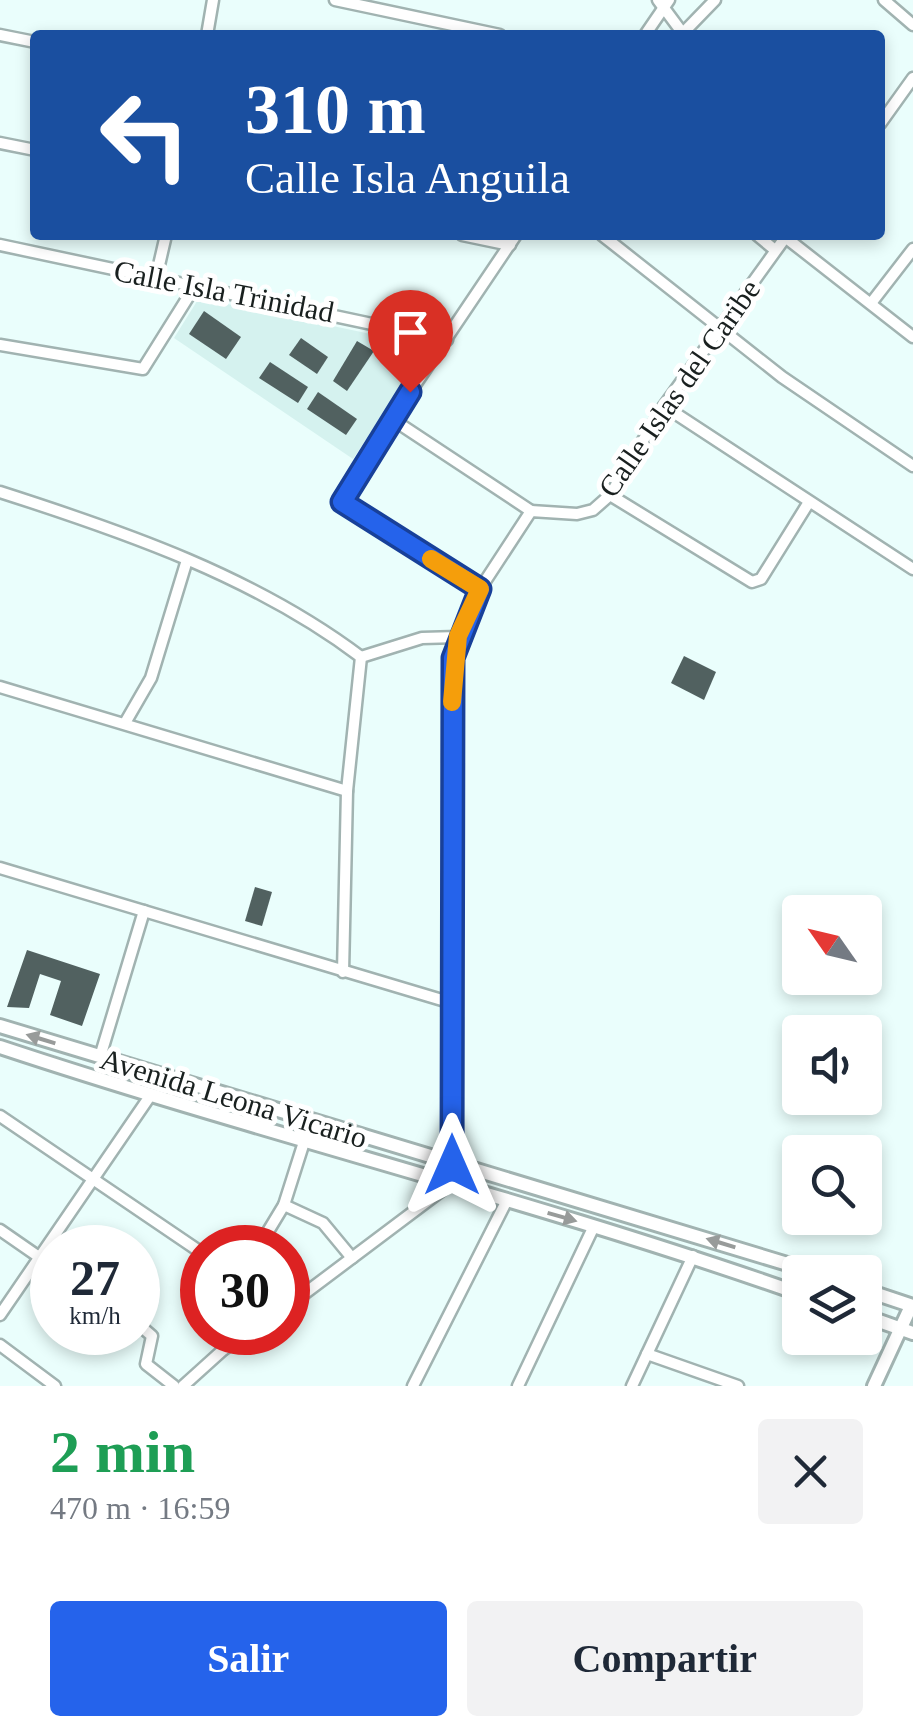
<!DOCTYPE html>
<html lang="es">
<meta charset="utf-8">
<style>
:root{--surface:#fff;--page:#f2f2f3;--text:#1f2937;--muted:#747a83;--accent:#2563eb}
body{margin:0;font-family:Georgia,serif;background:var(--page);color:var(--text);height:100vh;display:flex;flex-direction:column;font-size:38px;white-space:nowrap}
*{box-sizing:border-box;margin:0}
p{font-size:32px;color:var(--muted)}
.icon{flex:none;width:55px;height:55px;fill:none;stroke:currentColor;stroke-width:2;stroke-linecap:round;stroke-linejoin:round}
.map{position:relative;height:1386px;overflow:hidden}
.side{display:flex;flex-direction:column;background:var(--surface);flex:1}
.side>*{flex:none}
.guide{position:absolute;left:30px;top:30px;width:855px;height:210px;border-radius:10px;box-shadow:0 5px 15px #0003;background:#1a4fa0;color:#fff;overflow:hidden}
.needle{width:65px;rotate:304deg}
.fabs{position:absolute;left:782px;top:895px;display:grid;gap:20px}
.fabs a{display:grid;place-items:center;width:100px;height:100px;border-radius:10px;background:var(--surface);box-shadow:0 5px 15px #0003;font-size:50px}
.speed{position:absolute;left:30px;top:1225px;display:flex;gap:20px;font-size:50px;font-weight:700;text-align:center}
.speed>*{display:grid;place-content:center;width:130px;height:130px;border-radius:50%;background:var(--surface);box-shadow:0 5px 15px #0003;line-height:1}
.speed small{font-size:25px;font-weight:400}
.speed .limit{border:15px solid #d22;background:#fff;color:#111}
.pin{position:absolute;display:grid;place-items:center;width:85px;height:85px;color:#fff;margin:-102px -42px;border-radius:50% 50% 50% 0;rotate:-45deg;box-shadow:0 0 10px #0007}
.pin .icon{rotate:45deg}
.me{position:absolute;width:110px;margin:-55px;rotate:0deg;stroke-linejoin:round;filter:drop-shadow(0 0 8px #0008)}
.turn{display:flex;align-items:center;gap:35px;height:210px;padding:0 50px;font-size:45px}
.turn .icon{width:130px;height:130px;stroke-width:2.5}
.turn b{display:block;font-size:70px;line-height:85px}
.round{display:grid;place-items:center;flex:none;width:105px;height:105px;border-radius:10px;background:var(--page)}
.head{display:flex;align-items:center;justify-content:space-between;height:170px;padding:0 50px}
h1{font-size:60px;font-weight:600;line-height:75px;color:#1e9e55}
.primary-button{display:flex;gap:20px;margin-top:auto;padding:20px 50px}
.primary-button a{flex:1;height:115px;border-radius:10px;background:var(--accent);color:#fff;font-size:40px;font-weight:600;line-height:115px;text-align:center}
.primary-button a+a{background:var(--page);color:var(--text)}
.map>svg:first-child{display:block}
.built{fill:#d5f2ef}
.building{fill:#516160}
.lines{fill:none;stroke-linecap:round;stroke-linejoin:round}
.minor-casing{stroke:#a1b3b1;stroke-width:15}
.tertiary-casing{stroke:#a1b3b1;stroke-width:18}
.minor{stroke:#fff;stroke-width:10}
.tertiary{stroke:#fff;stroke-width:12}
.oneway{fill:#989b9a}
.route-casing{stroke:#184099;stroke-width:25}
.route{stroke:#2563eb;stroke-width:18}
.slow{stroke:#f59e0b;stroke-width:18}
.labels{text-anchor:middle;dominant-baseline:central;stroke-width:10;stroke-linejoin:round;paint-order:stroke}
.street-label{font-size:30px;fill:#19201f;stroke:#fff}
</style>
<div class="map">
<svg width="913" height="1386" viewBox="0 0 913 1386">
<rect width="100%" height="100%" fill="#eafefc"/>
<path class="built" d="M199 298 428 346 353 459 174 338Z"/>
<g class="building">
<path d="M204 311 241 337 226 359 189 334Z"/>
<path d="M301 338 328 357 317 374 289 355Z"/>
<path d="M357 341 374 351 347 391 333 381Z"/>
<path d="M270 362 308 387 298 403 259 378Z"/>
<path d="M318 392 357 419 346 435 307 409Z"/>
<path d="M684 656 716 672 704 700 671 683Z"/>
<path d="M255 887 272 892 262 926 245 921Z"/>
<path d="M27 950 100 974 82 1026 50 1015 61 981 40 974 29 1008 7 1007Z"/>
</g>
<g class="lines">
<defs>
<g id="minor">
<path d="M335 0 500 35"/>
<path d="M658 0 684 35"/>
<path d="M884 0 913 25"/>
<path d="M683 33 715 0"/>
<path d="M0 35 35 42"/>
<path d="M207 35 213 0"/>
<path d="M645 35 669 0"/>
<path d="M880 124 913 78"/>
<path d="M0 143 35 150"/>
<path d="M462 235 510 245"/>
<path d="M602 235 782 377 913 466"/>
<path d="M757 235 775 250"/>
<path d="M785 237 913 337"/>
<path d="M0 245 447 340"/>
<path d="M156 278 166 235"/>
<path d="M872 302 913 249"/>
<path d="M0 345 143 369 195 286"/>
<path d="M664 406 913 569"/>
<path d="M392 419 531 511"/>
<path d="M0 492C125 532 255 577 361 657"/>
<path d="M610 495 752 582 761 579 809 502"/>
<path d="M480 589 342 503 392 419 516 235"/>
<path d="M361 657 422 638 458 637"/>
<path d="M0 687 347 791"/>
<path d="M125 723 151 678 187 560"/>
<path d="M0 868 452 1003"/>
<path d="M343 972 347 791 361 657"/>
<path d="M100 1057 144 911"/>
<path d="M0 1116 202 1253"/>
<path d="M284 1205 323 1223 352 1258"/>
<path d="M0 1230 52 1266"/>
<path d="M258 1248 284 1205 304 1142"/>
<path d="M288 1306 449 1185 452 1165 453 658 480 589 531 511 577 514 593 510 610 495 664 406 787 235"/>
<path d="M0 1315 150 1096"/>
<path d="M138 1324 152 1336 146 1364 174 1386"/>
<path d="M214 1332 224 1349 249 1332"/>
<path d="M0 1345 55 1386"/>
<path d="M647 1354 738 1386"/>
<path d="M183 1386 224 1349"/>
<path d="M413 1386 506 1202"/>
<path d="M518 1386 594 1226"/>
<path d="M632 1386 693 1256"/>
</g>
<g id="tertiary">
<path d="M0 1026 814 1272"/>
<path d="M0 1047C265 1135 537 1201 800 1294"/>
<path d="M865 1290 913 1306"/>
<path d="M865 1316 913 1333"/>
<path d="M874 1386 911 1306"/>
</g>
</defs>
<use href="#minor" class="minor-casing"/>
<use href="#tertiary" class="tertiary-casing"/>
<use href="#minor" class="minor"/>
<use href="#tertiary" class="tertiary"/>
</g>
<defs><path id="oneway-solid" d="M-6-.8H1V-3.2L6.5 0L1 3.2V.8H-6Z" transform="scale(2.5)"/></defs>
<g class="oneway">
<use href="#oneway-solid" transform="translate(41 1039) rotate(-163)"/>
<use href="#oneway-solid" transform="translate(562 1217) rotate(16)"/>
<use href="#oneway-solid" transform="translate(721 1243) rotate(-163)"/>
</g>
<g class="lines">
<defs>
<path id="route" d="M410 392 342 502 480 589 453 658 452 1165"/>
</defs>
<use href="#route" class="route-casing"/>
<use href="#route" class="route"/>
<path class="slow" d="M431 559 480 589 458 636 452 702"/>
</g>
<g class="labels">
<g class="street-label">
<text transform="translate(224 291) rotate(11)">Calle Isla Trinidad</text>
<text transform="translate(679 388) rotate(-55)">Calle Islas del Caribe</text>
<text transform="translate(234 1098) rotate(17)">Avenida Leona Vicario</text>
</g>
</g>
</svg>
<div class="fabs">
<a><svg class="needle" viewBox="-14 -14 28 28"><path d="M0-13l5 13h-10z" fill="#e53935"/><path d="M0 13l5-13h-10z" fill="#747a83"/></svg></a>
<a><svg class="icon" aria-label="sound" viewBox="0 0 24 24"><path d="M4 9h4l5-4v14l-5-4H4zM17 9q2 3 0 6"/></svg></a>
<a><svg class="icon" aria-label="search" viewBox="0 0 24 24"><circle cx="10" cy="10" r="6"/><path d="M15 15l6 6"/></svg></a>
<a><svg class="icon" aria-label="layers" viewBox="0 0 24 24"><path d="M12 4l9 5-9 5-9-5zM3 14l9 5 9-5"/></svg></a>
</div>
<div class="speed"><div>27<small>km/h</small></div><div class="limit">30</div></div>
<div class="pin" style="left:410px;top:392px;background:#d93025"><svg class="icon" aria-label="arrive" viewBox="0 0 24 24"><path d="M6 21V4h12l-3 4 3 4H6"/></svg></div>
<svg class="me" style="left:452px;top:1165px" viewBox="-20 -20 40 40"><path d="M0-17L14 15 0 8-14 15z" fill="#2563eb" stroke="#fff" stroke-width="4"/></svg>
<div class="guide">
<div class="turn"><svg class="icon" aria-label="left" viewBox="0 0 24 24"><path d="M17 20v-9H6M10 6l-5 5 5 5"/></svg><div><b>310 m</b>Calle Isla Anguila</div></div>
</div>
</div>
<section class="side">
<div class="head"><div><h1>2 min</h1><p>470 m · 16:59</p></div><a class="round"><svg class="icon" aria-label="close" viewBox="0 0 24 24"><path d="M6 6l12 12M18 6L6 18"/></svg></a></div>
<div class="primary-button"><a>Salir</a><a>Compartir</a></div>
</section>
